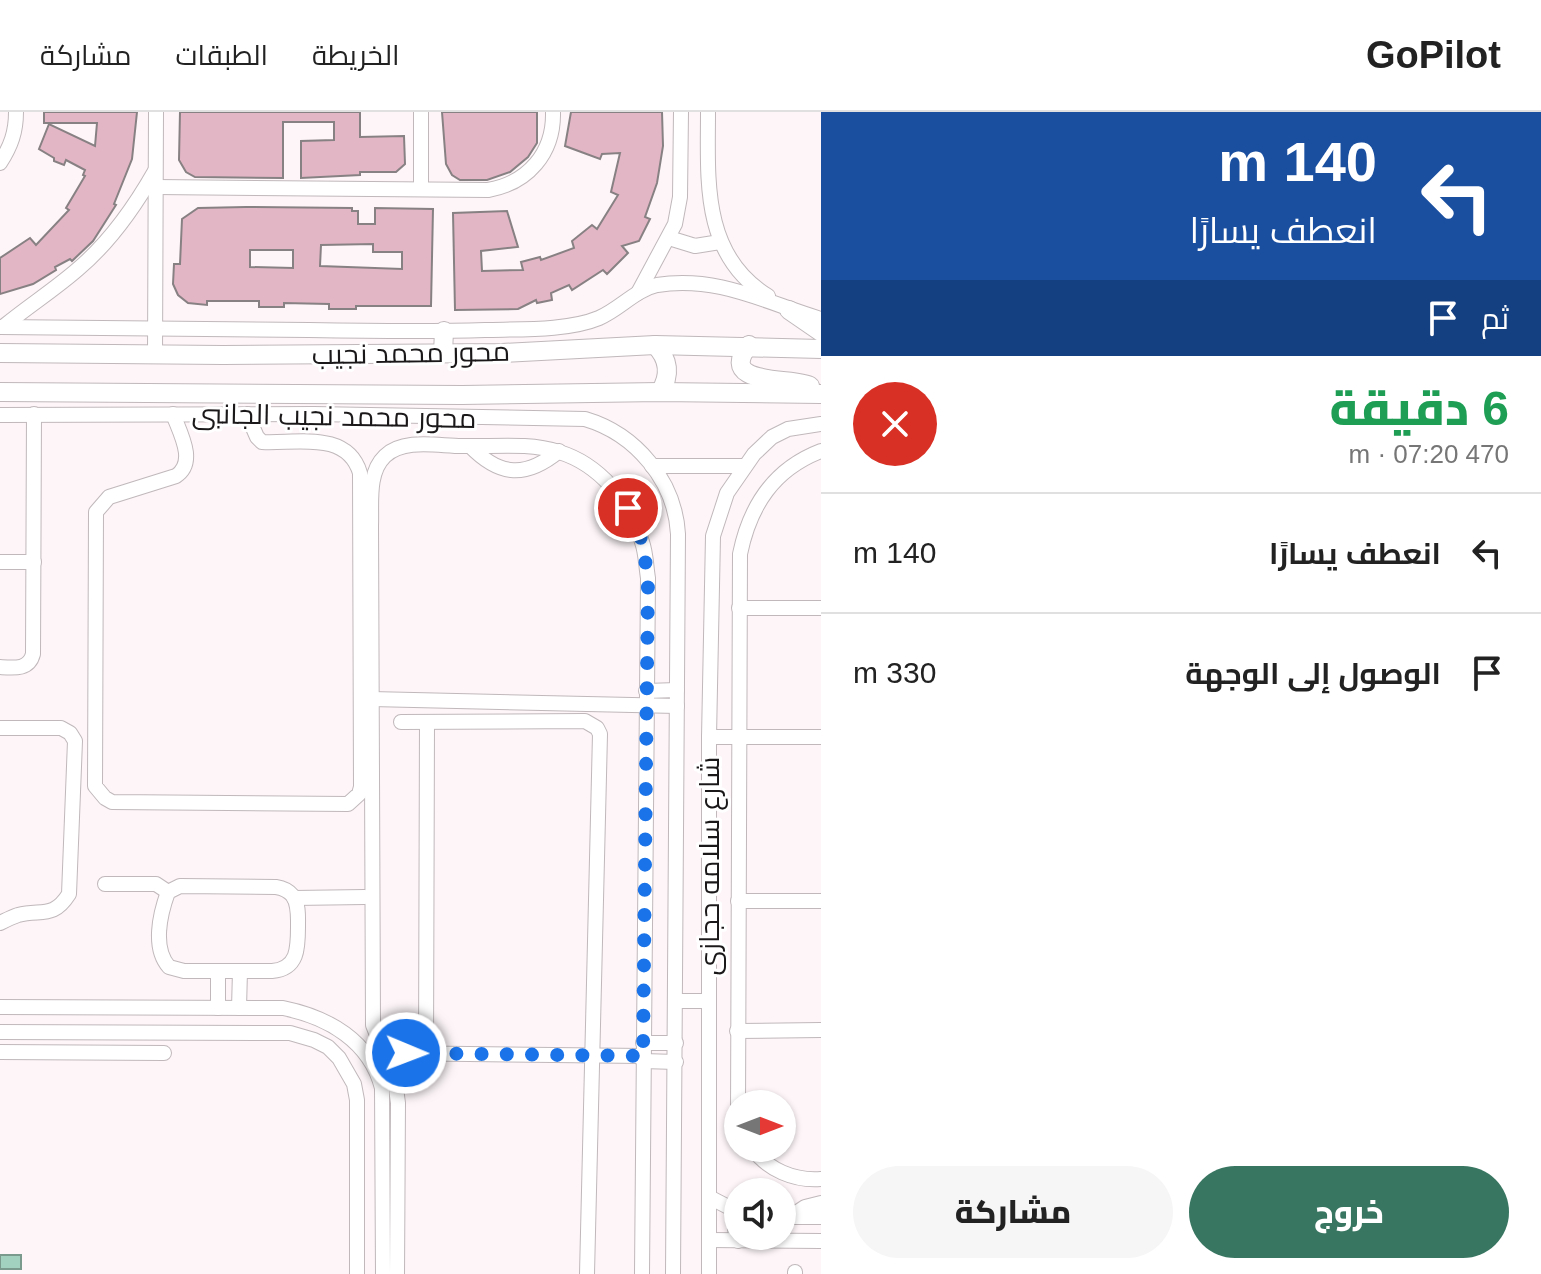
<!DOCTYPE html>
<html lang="ar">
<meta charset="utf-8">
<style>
:root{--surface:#fff;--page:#f6f6f6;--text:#222;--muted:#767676;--line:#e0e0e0;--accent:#397662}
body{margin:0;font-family:Helvetica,Cairo,sans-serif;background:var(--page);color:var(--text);direction:rtl;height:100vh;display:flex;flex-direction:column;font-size:30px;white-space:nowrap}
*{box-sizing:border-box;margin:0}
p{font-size:26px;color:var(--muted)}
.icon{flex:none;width:44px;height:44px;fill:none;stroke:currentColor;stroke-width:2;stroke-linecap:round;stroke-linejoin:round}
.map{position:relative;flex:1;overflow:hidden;direction:ltr}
.details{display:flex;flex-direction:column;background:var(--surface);width:720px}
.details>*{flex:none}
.guide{background:#1a4fa0;color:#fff;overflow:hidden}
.needle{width:52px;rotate:90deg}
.controls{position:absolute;left:724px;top:978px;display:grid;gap:16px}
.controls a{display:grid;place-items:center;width:72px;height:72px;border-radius:50%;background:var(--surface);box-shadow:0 2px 6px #0004;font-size:40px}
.pin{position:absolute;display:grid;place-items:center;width:68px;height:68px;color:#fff;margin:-34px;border:4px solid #fff;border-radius:50%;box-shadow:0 2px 8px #0007}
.me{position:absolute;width:88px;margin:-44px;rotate:91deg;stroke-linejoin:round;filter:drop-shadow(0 0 6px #0008)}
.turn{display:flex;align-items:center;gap:28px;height:168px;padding:0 32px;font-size:36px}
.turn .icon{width:104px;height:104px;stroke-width:2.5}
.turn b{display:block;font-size:56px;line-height:68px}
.then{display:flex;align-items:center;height:76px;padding:0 32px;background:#0003;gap:16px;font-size:30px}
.round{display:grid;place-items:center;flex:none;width:84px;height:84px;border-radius:42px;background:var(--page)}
.summary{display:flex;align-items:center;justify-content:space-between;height:136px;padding:0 32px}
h1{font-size:48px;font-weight:800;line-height:60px;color:#1e9e55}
.button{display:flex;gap:16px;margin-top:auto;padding:16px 32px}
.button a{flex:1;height:92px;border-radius:48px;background:var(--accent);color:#fff;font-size:32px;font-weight:800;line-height:92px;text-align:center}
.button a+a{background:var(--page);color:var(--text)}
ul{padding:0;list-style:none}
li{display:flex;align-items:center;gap:24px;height:120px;padding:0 32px;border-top:2px solid var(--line)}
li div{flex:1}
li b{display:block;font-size:30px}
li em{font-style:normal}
header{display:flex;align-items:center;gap:48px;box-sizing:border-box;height:112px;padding:0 40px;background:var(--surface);border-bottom:2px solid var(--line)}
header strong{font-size:38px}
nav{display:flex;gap:44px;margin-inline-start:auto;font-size:28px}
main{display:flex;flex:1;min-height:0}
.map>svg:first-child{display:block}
.water{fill:#a3d1c0;stroke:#7a9a8e;stroke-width:2}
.building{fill:#e3b6c5;stroke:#888183;stroke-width:2;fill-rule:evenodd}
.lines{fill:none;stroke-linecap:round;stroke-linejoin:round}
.minor-casing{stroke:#c0b8bb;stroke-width:16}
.major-casing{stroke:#c0b8bb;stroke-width:20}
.minor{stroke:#fff;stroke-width:14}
.major{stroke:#fff;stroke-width:18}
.route{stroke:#1a73e8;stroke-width:14;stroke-dasharray:0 25.2}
.labels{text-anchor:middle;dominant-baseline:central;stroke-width:6;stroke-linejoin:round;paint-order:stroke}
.street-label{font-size:28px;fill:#1b1819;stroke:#fff}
</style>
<header>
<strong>GoPilot</strong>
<nav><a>الخريطة</a><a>الطبقات</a><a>مشاركة</a></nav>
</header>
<main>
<section class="details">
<div class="guide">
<div class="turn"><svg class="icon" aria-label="left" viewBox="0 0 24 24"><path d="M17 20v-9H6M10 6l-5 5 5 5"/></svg><div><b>140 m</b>انعطف يسارًا</div></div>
<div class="then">ثم<svg class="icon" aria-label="arrive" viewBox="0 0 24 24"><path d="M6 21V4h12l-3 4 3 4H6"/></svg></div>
</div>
<div class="summary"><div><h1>6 دقيقة</h1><p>470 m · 07:20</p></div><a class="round" style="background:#d93025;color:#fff"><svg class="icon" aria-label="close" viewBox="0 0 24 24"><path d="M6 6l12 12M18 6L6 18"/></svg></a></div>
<ul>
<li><svg class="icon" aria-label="left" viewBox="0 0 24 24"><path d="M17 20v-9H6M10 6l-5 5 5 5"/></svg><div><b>انعطف يسارًا</b></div><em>140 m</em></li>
<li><svg class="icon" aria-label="arrive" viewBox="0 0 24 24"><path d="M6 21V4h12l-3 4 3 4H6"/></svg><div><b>الوصول إلى الوجهة</b></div><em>330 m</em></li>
</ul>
<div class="button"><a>خروج</a><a>مشاركة</a></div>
</section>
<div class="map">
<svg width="821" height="1162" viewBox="0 0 821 1162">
<rect width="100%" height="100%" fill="#fdf5f8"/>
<rect class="water" x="0" y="1143" width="21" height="14"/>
<g class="building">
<path d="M44 0H137L132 47 114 92 116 93 93 129 72 149 70 147 55 155 56 158 33 172 0 182V146L30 126 36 133 69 98 66 96 85 64 83 63 85 58 66 48 64 53 54 49V46L39 37 49 12 95 34 97 11H44Z"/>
<path d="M180 0H360V25L404 24 405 52 396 60H360V63L301 66V29L334 28V10H283V66L195 65 186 60 179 48Z"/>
<path d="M442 0H537V31L528 45 510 60 487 68H460L452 63 446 52Z"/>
<path d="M571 0H662L663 34 657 71 645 105 650 107 639 129 622 134 628 141 607 162 603 158 572 178 569 173 551 181 552 188 537 191 536 188 518 197 455 198 453 101 507 99 518 135 481 139 482 159 523 158 521 150 540 145 541 148 574 136 572 129 592 113 597 117 618 83 611 80 620 41 602 42 600 47 565 34Z"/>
<path d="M246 95 352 96V99H358V112H375V96L433 97 431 194H356V197H329V192L284 191V195H259V189H207V193L188 191 178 183 173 172 174 152H180L182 107 198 96ZM373 132V140H402V157L320 154 321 133ZM250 138H293V156L250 155Z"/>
</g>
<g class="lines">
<defs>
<g id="minor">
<path d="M421 0V77"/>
<path d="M708 0C708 67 701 143 768 184"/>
<path d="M0 51C11 34 16 20 16 0"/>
<path d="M156 75 488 78C528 71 554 41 553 0"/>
<path d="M669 126 695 134 720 130"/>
<path d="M638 181 675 112 680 85 681 0"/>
<path d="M0 215C103 216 206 217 309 218 368 219 427 220 485 218 519 217 568 219 599 206 620 197 635 178 657 173 717 163 767 191 821 207"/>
<path d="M3 215C27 195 54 178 78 157 110 130 134 96 155 59"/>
<path d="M155 243 156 0"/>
<path d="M173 302C180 321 197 350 176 364L109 385 96 400 95 674 105 686 112 690 348 692 359 682 361 675 360 361C347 318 296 332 262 330L257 325 247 302"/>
<path d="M0 303 314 302 585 307C636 322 675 369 678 422L673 1162"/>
<path d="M470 334C500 365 526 366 559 339"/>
<path d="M652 354H744"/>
<path d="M0 450H34"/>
<path d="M739 496H821"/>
<path d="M0 555C14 556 29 558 33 542L34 302"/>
<path d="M646 579 677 578"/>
<path d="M371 587 677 594"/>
<path d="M401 610 585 609 597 616 600 622 587 1162"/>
<path d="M0 616H61L70 621 75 629 69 782C53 807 42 797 18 803 12 805 6 808 0 811"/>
<path d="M709 625H821"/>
<path d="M105 772H156L168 780"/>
<path d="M180 774 276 775C283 776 288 778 293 784 299 793 298 805 298 815 298 836 298 857 272 859H184L169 855C152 836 160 802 168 780Z"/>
<path d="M294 786 365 785"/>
<path d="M738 789H821"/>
<path d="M676 889H708"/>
<path d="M0 895 283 896C328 905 370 929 382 976L383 1162"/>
<path d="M218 896V859"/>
<path d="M239 896 240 859"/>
<path d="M737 919 821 918"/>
<path d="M0 920 290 921 314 928 328 935 339 946 354 972 357 988V1162"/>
<path d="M643 931H676"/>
<path d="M0 940 164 941"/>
<path d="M385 941 643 944"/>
<path d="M426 942 427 610"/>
<path d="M643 949 676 950"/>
<path d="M738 1001 740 442C750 393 774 357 821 339"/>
<path d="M752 1036C768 1058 794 1069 821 1067"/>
<path d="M709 1085 738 1100"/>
<path d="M738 1102 735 1117 738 1129"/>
<path d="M782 1105H821"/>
<path d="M790 1105 805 1095 821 1091"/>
<path d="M709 1128 821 1129"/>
<path d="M397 1162 398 991 395 969 373 913 371 414C372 392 367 361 385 344 404 326 438 334 462 334 493 335 528 330 559 340 599 352 631 390 642 430 646 441 646 454 648 466L642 1162"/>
<path d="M709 1162V625L713 424 727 381 754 342 772 325 788 317 821 312"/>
<path d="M795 1162V1160"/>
</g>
<g id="major">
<path d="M789 198 821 220"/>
<path d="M655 233C669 247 671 263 660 280"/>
<path d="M749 233C715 275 795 265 810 274"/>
<path d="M0 241 223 243 502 241 655 233 821 237"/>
<path d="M443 241 444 219"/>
<path d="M0 280 462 283 660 280 821 282"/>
</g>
</defs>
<use href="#minor" class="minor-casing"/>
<use href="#major" class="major-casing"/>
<use href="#minor" class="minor"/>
<use href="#major" class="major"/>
</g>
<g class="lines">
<path class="route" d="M406 941 643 944 648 466 642 429 628 396"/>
</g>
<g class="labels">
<g class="street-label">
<text transform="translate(411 241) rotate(-1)">محور محمد نجيب</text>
<text transform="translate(334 304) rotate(1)">محور محمد نجيب الجانبى</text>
<text transform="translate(709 754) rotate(-90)">شارع سلامه حجازى</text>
</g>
</g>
</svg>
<div class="controls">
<a><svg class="needle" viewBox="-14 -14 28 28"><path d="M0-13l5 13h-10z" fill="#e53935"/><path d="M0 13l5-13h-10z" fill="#767676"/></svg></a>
<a><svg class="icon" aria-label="sound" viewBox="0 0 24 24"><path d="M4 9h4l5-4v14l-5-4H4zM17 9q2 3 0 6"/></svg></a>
</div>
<div class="pin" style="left:628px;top:396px;background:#d93025"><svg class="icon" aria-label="arrive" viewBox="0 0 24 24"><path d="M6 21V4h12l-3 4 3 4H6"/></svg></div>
<svg class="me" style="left:406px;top:941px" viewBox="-20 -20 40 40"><circle r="17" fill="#1a73e8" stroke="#fff" stroke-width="3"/><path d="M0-11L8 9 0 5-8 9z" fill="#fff"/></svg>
</div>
</main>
